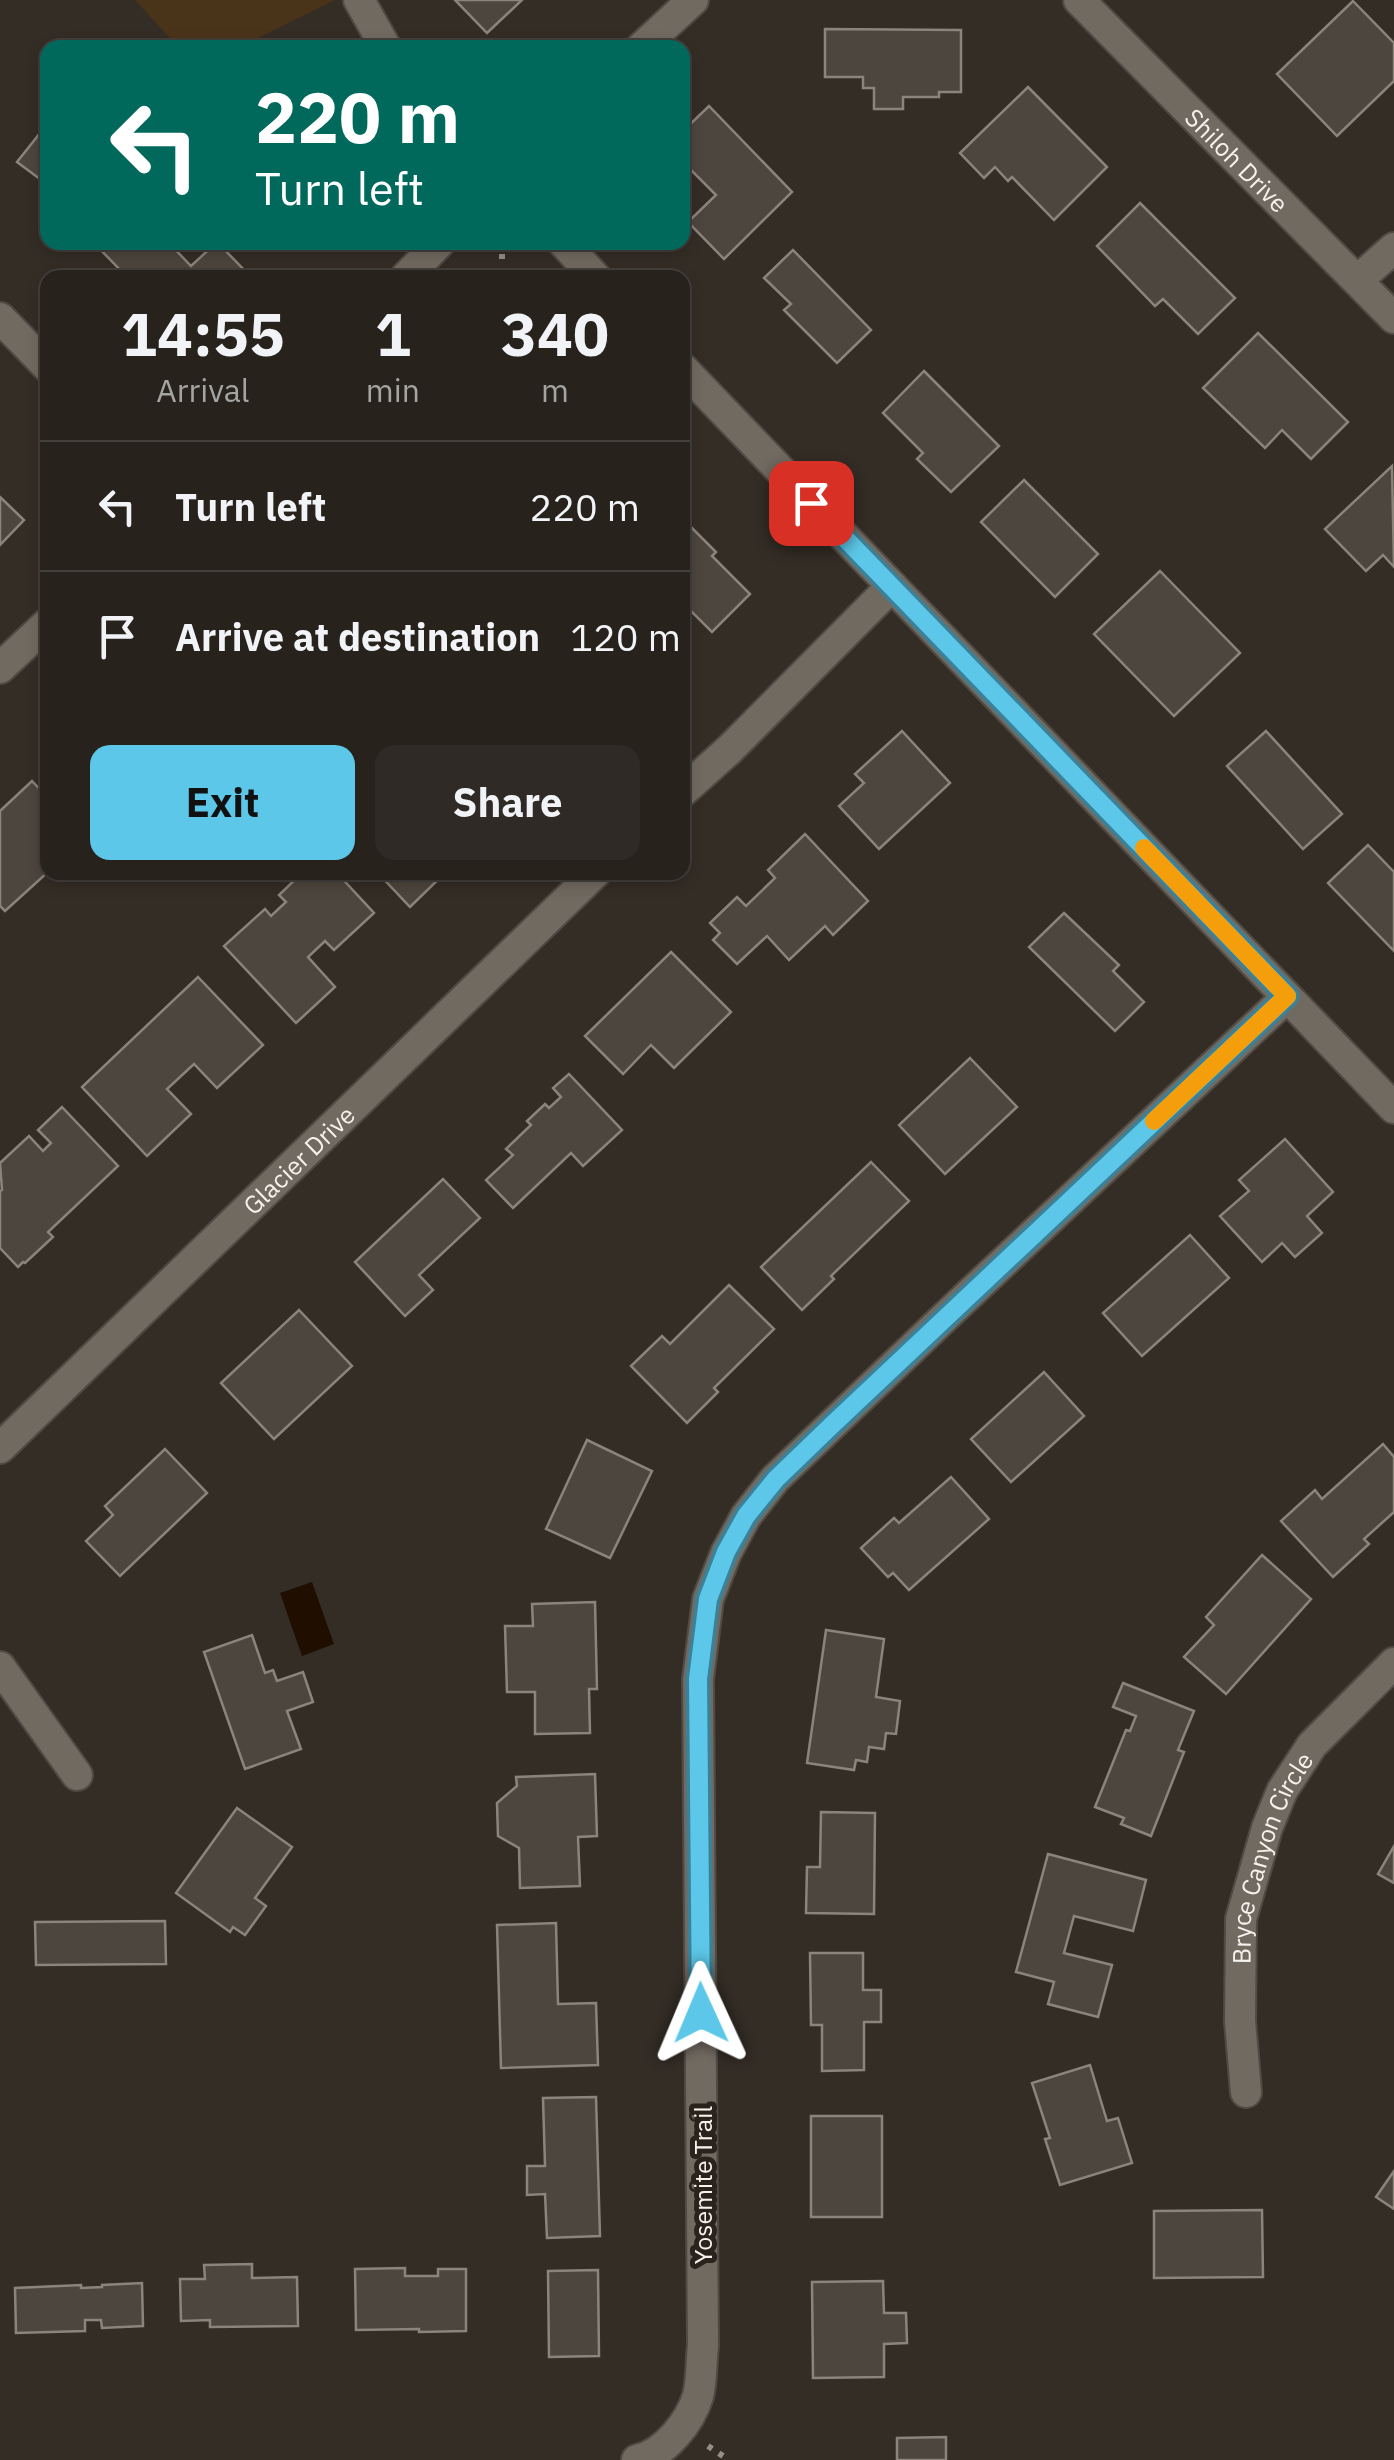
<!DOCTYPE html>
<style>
:root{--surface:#27221c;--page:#2f2a25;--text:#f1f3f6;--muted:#a4a4a3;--line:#433f3b;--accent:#5cc7e8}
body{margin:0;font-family:"IBM Plex Sans",sans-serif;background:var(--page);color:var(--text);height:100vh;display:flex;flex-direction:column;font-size:38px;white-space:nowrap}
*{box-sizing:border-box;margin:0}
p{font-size:32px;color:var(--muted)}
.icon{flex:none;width:55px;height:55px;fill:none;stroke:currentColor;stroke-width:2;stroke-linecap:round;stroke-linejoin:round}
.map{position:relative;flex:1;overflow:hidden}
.drawer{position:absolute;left:40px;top:270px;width:650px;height:610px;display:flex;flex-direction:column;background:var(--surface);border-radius:20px;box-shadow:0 5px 15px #0003,0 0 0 2px var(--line)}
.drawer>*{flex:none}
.top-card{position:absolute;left:40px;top:40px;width:650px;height:210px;border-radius:20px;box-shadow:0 5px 15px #0003,0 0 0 2px var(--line);background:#00695c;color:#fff;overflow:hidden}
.pin{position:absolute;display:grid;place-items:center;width:85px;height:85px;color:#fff;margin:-42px;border-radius:20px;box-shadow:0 5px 15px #0006}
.me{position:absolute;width:110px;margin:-55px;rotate:359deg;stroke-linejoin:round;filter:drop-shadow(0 0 8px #0008)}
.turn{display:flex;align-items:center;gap:35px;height:210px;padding:0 50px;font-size:45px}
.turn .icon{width:130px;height:130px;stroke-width:2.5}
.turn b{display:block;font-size:70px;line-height:85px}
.eta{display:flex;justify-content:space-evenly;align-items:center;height:170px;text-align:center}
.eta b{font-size:60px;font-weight:800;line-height:70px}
.button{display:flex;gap:20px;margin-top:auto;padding:20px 50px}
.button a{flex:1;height:115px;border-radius:20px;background:var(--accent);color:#111;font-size:40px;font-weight:800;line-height:115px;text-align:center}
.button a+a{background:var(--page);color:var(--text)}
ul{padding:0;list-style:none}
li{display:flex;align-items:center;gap:30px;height:130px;padding:0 50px;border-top:2px solid var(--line)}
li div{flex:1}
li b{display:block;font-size:38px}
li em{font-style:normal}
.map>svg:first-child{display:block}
.green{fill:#4a3419}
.water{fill:#200e00}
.building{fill:#4d463e;stroke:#8c847b;stroke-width:2.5}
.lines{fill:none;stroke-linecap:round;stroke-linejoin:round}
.minor-casing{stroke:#4f4a43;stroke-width:34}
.path{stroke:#948e88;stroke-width:6;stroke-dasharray:5 8;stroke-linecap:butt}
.minor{stroke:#716a61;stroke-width:30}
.route-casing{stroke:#3c8197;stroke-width:25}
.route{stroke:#5cc7e8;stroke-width:18}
.slow{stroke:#f59e0b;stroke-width:18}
.labels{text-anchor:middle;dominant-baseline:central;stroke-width:10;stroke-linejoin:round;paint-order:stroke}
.street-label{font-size:25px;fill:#f5f1ec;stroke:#2a231c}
</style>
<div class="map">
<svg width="1394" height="2460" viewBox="0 0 1394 2460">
<rect width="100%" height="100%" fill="#342d26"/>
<path class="green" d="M135 0H335L240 47H178Z"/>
<path class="water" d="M312 1582 334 1644 302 1656 280 1593Z"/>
<g class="building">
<path d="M455 0H522L487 33Z"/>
<path d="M1353 1 1394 43V81L1337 136 1277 74Z"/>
<path d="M825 29 961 30V92H939V97H903V109H874V88H863V77H825Z"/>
<path d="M1028 87 1107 167 1054 220 1012 177 1008 181 995 167 984 178 960 153Z"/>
<path d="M709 106 792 192 724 259 688 222 716 195 682 161V132Z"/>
<path d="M48 123V185L17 162Z"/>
<path d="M1140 203 1235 298 1198 334 1163 299 1155 306 1097 246Z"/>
<path d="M93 242H168L191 266 217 242 252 278H128Z"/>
<path d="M793 250 871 330 837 363 784 310 791 304 764 278Z"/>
<path d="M1258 333 1348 422 1311 459 1282 430 1265 448 1203 388Z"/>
<path d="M924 371 999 446 951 492 917 459 923 453 883 413Z"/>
<path d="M1392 466 1394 567 1383 555 1366 571 1325 529Z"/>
<path d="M1024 480 1098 554 1055 597 981 522Z"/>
<path d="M0 497 24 520 0 545Z"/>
<path d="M682 518 716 552 712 556 750 594 712 632 685 605 682 607Z"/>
<path d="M1160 571 1240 653 1174 716 1094 634Z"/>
<path d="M902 731 950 783 879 849 839 806 864 783 855 774Z"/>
<path d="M1266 731 1342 814 1303 849 1227 766Z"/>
<path d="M32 781 48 798V872L5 911 0 906V811Z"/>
<path d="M805 834 868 901 833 935 825 926 789 960 767 936 737 964 713 940 720 933 710 923 737 897 746 906 775 878 768 870Z"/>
<path d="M1368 845 1394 872V951L1328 883Z"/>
<path d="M303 872H336L374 913 334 950 325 941 308 957 335 987 296 1023 224 946 265 909 271 916 286 902 279 895Z"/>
<path d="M377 872H446L410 907Z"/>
<path d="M1064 913 1119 965 1113 971 1144 1002 1115 1031 1029 947Z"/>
<path d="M671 952 731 1012 674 1068 651 1045 623 1074 585 1036Z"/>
<path d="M198 977 263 1045 217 1088 194 1064 167 1089 191 1114 147 1156 82 1087Z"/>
<path d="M970 1058 1017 1107 945 1174 899 1125Z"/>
<path d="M569 1074 622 1130 583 1166 571 1153 513 1208 486 1180 513 1155 506 1149 531 1125 527 1121 545 1104 549 1108 561 1097 553 1088Z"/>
<path d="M62 1107 118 1166 48 1232 53 1237 25 1263 23 1262 18 1267 0 1248V1191L2 1190 0 1163 29 1136 43 1151 51 1143 38 1130Z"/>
<path d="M1285 1139 1333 1192 1307 1216 1322 1233 1295 1257 1282 1243 1262 1262 1220 1216 1249 1191 1239 1180Z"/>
<path d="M871 1162 909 1201 831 1276 834 1279 802 1310 761 1267Z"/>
<path d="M443 1179 480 1218 419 1275 433 1290 405 1316 355 1262Z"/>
<path d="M1190 1235 1229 1278 1142 1356 1103 1313Z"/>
<path d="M729 1285 774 1329 714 1388 718 1392 687 1423 631 1366 662 1336 670 1344Z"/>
<path d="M299 1310 352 1366 274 1439 221 1383Z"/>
<path d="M1044 1372 1084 1416 1011 1482 971 1439Z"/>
<path d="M587 1440 652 1471 610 1558 546 1529Z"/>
<path d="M1383 1444 1394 1457V1512L1364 1539 1369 1544 1333 1577 1281 1521 1315 1490 1322 1499Z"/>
<path d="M165 1449 207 1493 120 1576 86 1541 113 1515 105 1506Z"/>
<path d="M951 1477 989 1519 909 1590 893 1573 888 1577 861 1548 894 1518 899 1523Z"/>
<path d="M1262 1555 1311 1599 1226 1694 1184 1657 1214 1625 1206 1617Z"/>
<path d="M595 1602 597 1689H589L590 1733 535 1734V1692H507L505 1626H533L532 1604Z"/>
<path d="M826 1630 884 1639 876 1697 900 1701 896 1734 886 1733 884 1749 869 1747 867 1762 856 1760 854 1770 807 1763Z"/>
<path d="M252 1635 265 1673 273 1670 277 1681 303 1672 313 1702 287 1711 301 1749 245 1769 204 1652Z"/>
<path d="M1123 1683 1194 1711 1178 1750 1184 1752 1151 1836 1121 1824 1124 1818 1095 1807 1126 1730 1130 1731 1136 1716 1113 1707Z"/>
<path d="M595 1774 597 1836 578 1837 580 1886 520 1888 519 1848 498 1836 497 1803 517 1786 516 1777Z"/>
<path d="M237 1808 292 1847 255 1898 266 1906 245 1935 233 1927 230 1932 176 1893Z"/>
<path d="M821 1812 875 1813 874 1914 806 1913 807 1867H820Z"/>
<path d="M1394 1846V1883L1378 1874Z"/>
<path d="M1048 1854 1146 1880 1133 1931 1074 1916 1064 1953 1112 1965 1098 2017 1048 2004 1054 1982 1016 1972Z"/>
<path d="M165 1921 166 1964 36 1965 35 1922Z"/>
<path d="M556 1923 558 2004 596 2003 598 2065 501 2068 497 1925Z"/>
<path d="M810 1953H863V1990H881V2022H864V2070L822 2071V2025H811Z"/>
<path d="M1090 2065 1107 2121 1118 2118 1132 2163 1060 2185 1045 2139 1050 2138 1032 2083Z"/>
<path d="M596 2097 600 2236 547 2238 545 2194 527 2195V2166H545L543 2098Z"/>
<rect x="811" y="2116" width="71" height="101"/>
<path d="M1394 2171V2209L1376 2197Z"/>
<path d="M1262 2210 1263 2277 1154 2278V2211Z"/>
<path d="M252 2264V2278L297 2277 298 2326 210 2327V2320L181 2321 180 2279H205L204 2265Z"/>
<path d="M405 2268V2276H438V2269H466V2331L419 2332V2329L356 2330 355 2269Z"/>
<path d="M598 2270 599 2356 549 2357 548 2271Z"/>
<path d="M883 2281 884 2313H906L907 2343 884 2344V2377L813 2378 812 2282Z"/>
<path d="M142 2283 143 2326 102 2328 101 2320H85V2331L16 2333 15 2288 81 2285V2288L102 2287V2285Z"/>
<path d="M946 2437V2460H897V2438Z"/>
</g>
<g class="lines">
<defs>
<g id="minor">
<path d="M359 0 386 48"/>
<path id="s1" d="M1079 0 1394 318"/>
<path d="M641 48 693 0"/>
<path d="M563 242 596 278"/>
<path d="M405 278 440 242"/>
<path d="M1358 280 1394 248"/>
<path d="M0 318 48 367"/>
<path d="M682 368 1394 1108"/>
<path d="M0 668 48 623"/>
<path d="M682 792 730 749 892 586"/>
<path id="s2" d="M0 1448 596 872"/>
<path d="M0 1667 77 1775"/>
<path id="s3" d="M1246 2092 1240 2021 1241 1919 1267 1828 1282 1791 1312 1745 1394 1663"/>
<path d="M637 2460C665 2454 690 2422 698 2396 702 2381 701 2362 703 2346L698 1679 708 1599 726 1553 746 1516 775 1479 945 1317 1287 997"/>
</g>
</defs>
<use href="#minor" class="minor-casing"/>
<g class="path">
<path d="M502 259V247"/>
<path d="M708 2446 723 2456"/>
</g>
<use href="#minor" class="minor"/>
</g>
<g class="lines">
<defs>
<path id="route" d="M701 2013 698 1679 708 1599 726 1552 746 1516 776 1479 832 1425 1287 996 811 503"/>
</defs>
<use href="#route" class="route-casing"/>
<use href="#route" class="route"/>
<path class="slow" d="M1144 848 1287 996 1154 1121"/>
</g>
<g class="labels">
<g class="street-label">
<text stroke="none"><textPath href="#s1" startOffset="225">Shiloh Drive</textPath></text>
<text stroke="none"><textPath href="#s2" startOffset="415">Glacier Drive</textPath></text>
<text stroke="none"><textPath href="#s3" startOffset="240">Bryce Canyon Circle</textPath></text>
<text transform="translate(702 2185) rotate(-90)">Yosemite Trail</text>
</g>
</g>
</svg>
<div class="pin" style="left:811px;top:503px;background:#d93025"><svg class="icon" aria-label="arrive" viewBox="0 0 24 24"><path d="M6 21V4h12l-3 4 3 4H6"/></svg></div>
<svg class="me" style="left:701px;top:2013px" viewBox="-20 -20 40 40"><path d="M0-17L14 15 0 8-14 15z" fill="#5cc7e8" stroke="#fff" stroke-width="4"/></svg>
<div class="top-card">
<div class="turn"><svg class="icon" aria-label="left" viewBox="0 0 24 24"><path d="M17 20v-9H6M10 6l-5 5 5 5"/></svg><div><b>220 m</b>Turn left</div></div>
</div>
<section class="drawer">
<div class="eta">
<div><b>14:55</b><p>Arrival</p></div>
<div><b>1</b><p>min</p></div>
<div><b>340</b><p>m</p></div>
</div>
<ul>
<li><svg class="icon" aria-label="left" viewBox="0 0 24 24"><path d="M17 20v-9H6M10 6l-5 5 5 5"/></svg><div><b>Turn left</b></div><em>220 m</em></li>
<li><svg class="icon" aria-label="arrive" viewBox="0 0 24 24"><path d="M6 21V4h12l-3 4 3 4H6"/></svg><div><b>Arrive at destination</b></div><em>120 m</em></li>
</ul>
<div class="button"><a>Exit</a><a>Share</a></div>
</section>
</div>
